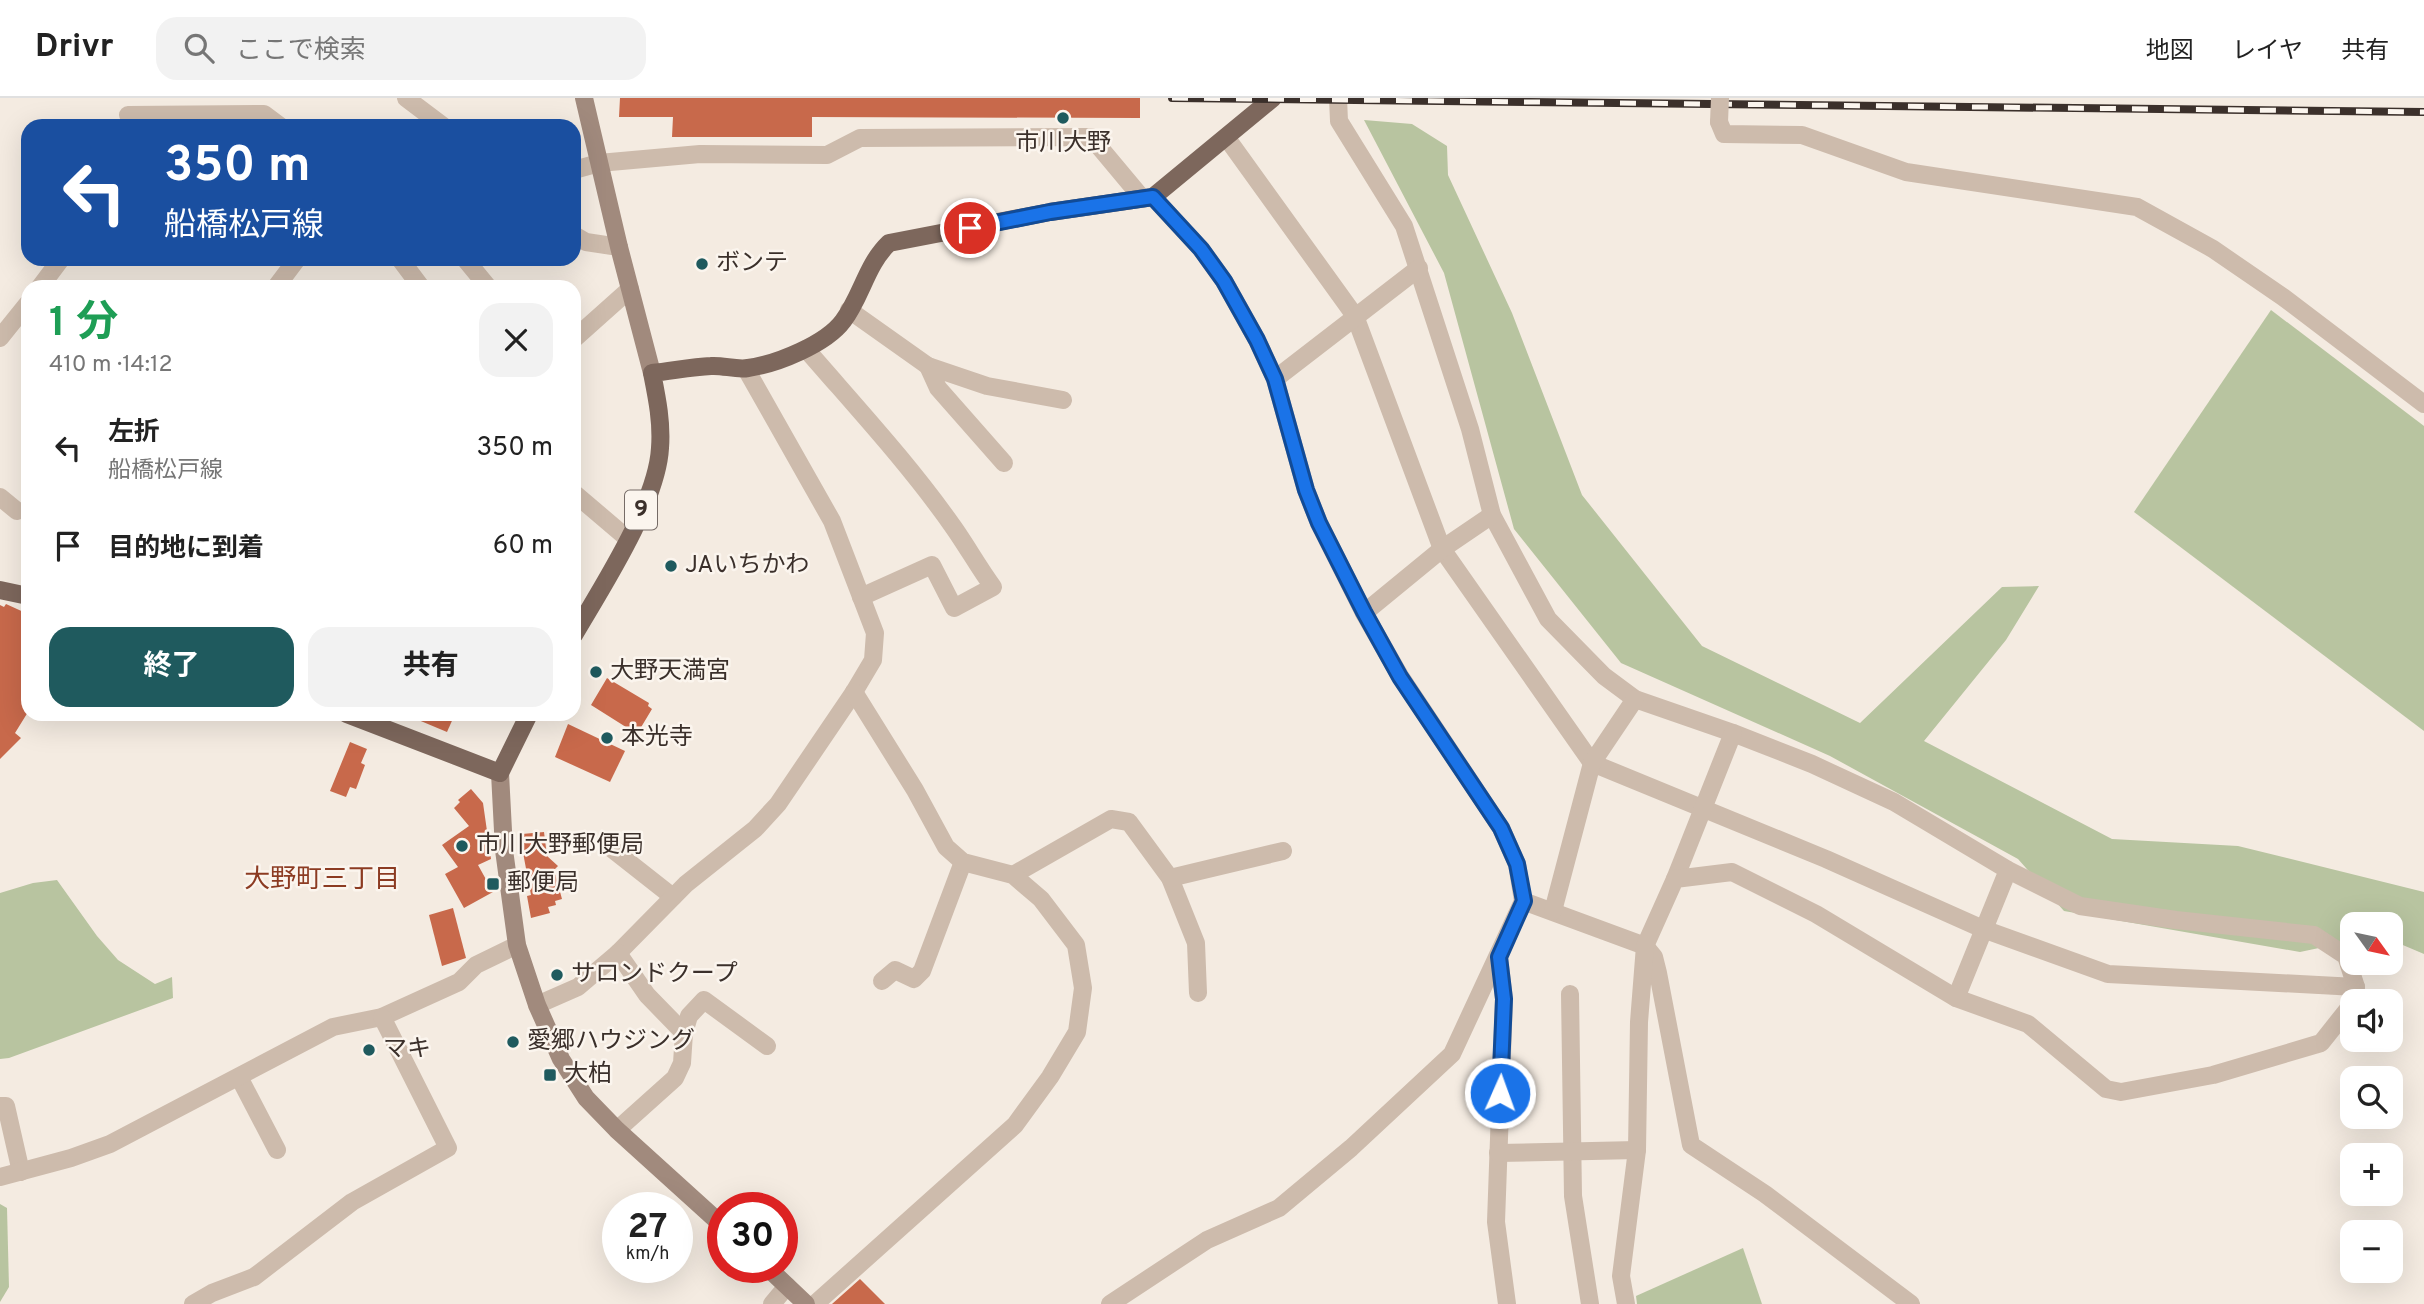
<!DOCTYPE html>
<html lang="ja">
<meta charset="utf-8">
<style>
:root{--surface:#fff;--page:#f2f2f2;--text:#222;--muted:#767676;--line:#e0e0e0;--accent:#1f5a5e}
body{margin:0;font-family:Overpass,"Noto Sans JP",sans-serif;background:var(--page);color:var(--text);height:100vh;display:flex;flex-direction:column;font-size:26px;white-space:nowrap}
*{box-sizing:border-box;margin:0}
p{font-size:23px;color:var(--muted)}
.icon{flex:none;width:38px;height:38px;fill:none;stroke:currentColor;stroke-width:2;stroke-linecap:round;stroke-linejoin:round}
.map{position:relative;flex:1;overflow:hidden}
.panel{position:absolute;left:21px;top:182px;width:560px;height:441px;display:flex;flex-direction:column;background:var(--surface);border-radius:21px;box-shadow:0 7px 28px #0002}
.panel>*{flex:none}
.top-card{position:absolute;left:21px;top:21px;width:560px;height:147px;border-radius:21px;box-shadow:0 7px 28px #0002;background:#1a4fa0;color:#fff;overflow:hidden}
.needle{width:46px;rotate:123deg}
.fabs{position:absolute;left:2340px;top:814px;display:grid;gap:14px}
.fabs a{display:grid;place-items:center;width:63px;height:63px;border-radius:14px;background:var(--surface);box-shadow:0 7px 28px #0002;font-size:35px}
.speed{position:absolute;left:602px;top:1094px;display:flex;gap:14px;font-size:35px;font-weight:700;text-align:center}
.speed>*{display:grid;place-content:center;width:91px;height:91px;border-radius:50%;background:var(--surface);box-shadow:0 7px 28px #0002;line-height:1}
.speed small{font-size:18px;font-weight:400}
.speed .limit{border:10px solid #d22;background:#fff;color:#111}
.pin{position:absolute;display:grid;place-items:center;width:60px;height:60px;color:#fff;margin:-30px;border:4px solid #fff;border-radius:50%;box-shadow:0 2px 7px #0007}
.me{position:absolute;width:77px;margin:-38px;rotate:2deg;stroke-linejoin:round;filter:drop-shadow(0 0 5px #0008)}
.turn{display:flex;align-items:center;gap:24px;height:147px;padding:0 28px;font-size:32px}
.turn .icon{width:91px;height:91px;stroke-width:2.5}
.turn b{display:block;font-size:49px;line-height:60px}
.round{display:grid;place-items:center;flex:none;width:74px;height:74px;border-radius:21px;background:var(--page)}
.overview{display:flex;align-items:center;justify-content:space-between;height:119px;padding:0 28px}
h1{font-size:42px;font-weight:700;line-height:52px;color:#1e9e55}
.action{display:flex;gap:14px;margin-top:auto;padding:14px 28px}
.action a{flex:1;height:80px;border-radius:21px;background:var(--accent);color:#fff;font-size:28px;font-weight:700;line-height:80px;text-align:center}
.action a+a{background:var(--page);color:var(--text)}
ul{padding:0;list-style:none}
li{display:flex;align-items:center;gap:21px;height:98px;padding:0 28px}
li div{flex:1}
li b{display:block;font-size:26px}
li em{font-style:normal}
header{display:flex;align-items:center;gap:42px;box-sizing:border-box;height:98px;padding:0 35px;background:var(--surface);border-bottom:2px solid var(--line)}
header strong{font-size:33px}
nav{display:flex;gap:38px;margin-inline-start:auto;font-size:24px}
.search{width:490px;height:63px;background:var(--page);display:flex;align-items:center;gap:18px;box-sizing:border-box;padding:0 24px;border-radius:21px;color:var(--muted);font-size:26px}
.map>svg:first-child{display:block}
.green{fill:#b8c4a0}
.building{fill:#c8694b}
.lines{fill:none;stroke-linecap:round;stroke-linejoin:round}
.street{stroke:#cdbbac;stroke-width:18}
.secondary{stroke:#a18a7d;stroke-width:18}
.primary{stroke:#7d675c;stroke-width:18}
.rail-casing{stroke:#3b302b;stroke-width:8}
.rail{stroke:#fbf5ee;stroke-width:5;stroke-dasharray:16;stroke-linecap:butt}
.street-bridge{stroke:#cdbbac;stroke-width:18}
.route-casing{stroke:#114b97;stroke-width:18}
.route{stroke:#1a73e8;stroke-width:12}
.poi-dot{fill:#1f5a5e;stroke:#fbf5ee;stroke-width:2.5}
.labels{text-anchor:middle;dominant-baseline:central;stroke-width:5;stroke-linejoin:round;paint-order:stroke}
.shield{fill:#fbf5ee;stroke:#756b66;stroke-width:2}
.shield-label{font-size:23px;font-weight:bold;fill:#3b302b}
.poi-label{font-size:24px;fill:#3b302b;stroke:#fbf5ee;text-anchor:start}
.neighbourhood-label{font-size:26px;fill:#8c3b22;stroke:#fbf5ee}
</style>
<header>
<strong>Drivr</strong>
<div class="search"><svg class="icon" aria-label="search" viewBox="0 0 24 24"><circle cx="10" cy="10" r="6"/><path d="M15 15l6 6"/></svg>ここで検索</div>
<nav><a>地図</a><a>レイヤ</a><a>共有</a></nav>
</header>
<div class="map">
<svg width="2424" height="1206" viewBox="0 0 2424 1206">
<rect width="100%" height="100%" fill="#f4ebe1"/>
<g class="green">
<path d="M1364 22 1412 26 1447 48 1448 77 1512 215 1582 397 1702 548 1860 625 2002 489 2039 488 2006 542 1924 643 2112 741 2238 748 2424 794V856L2391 842 2390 826H2352V843L2300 854 2064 813 2018 761 1830 658 1621 565 1514 431 1444 175Z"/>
<path d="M2271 212 2424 328V633L2134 414Z"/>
<path d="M57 782 97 838 118 862 155 886 172 879 173 900 9 960 0 961V795L33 785Z"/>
<path d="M0 1106 7 1110 9 1189 0 1204Z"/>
<path d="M1743 1150 1762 1206H1637L1636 1198Z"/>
</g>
<g class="building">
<path d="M620 0H1140V20L812 19V39H672L673 19H619Z"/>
<path d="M6 506 28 516V614L15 635 21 640 0 661V507L4 509Z"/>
<path d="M607 580 649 605 648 608 652 611 637 636 591 607Z"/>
<path d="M404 616H455L447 634Z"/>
<path d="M568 626 625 653 610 684 555 659Z"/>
<path d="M350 644 367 651 361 665 365 667 356 691 350 689 346 699 330 693Z"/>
<path d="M471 691 483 705 491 761 478 767 493 794 464 810 445 776 458 769 442 747 469 728 454 710 460 704 458 702Z"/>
<path d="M544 734 547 758 558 768 554 772 562 801 555 803 556 807 548 809 550 815 531 820 527 798 531 797 521 744 524 740 522 736Z"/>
<path d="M453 810 466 860 442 868 429 817Z"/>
<path d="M860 1181 885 1206H832Z"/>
</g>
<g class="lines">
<g class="street">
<path d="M406 0 443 28"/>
<path d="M1338 0 1339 23 1404 128 1470 331 1492 417 1548 521 1604 578 1635 601 1733 635 1812 666 1894 704 2008 772 2080 808 2176 822 2314 837 2346 858 2356 889 2353 903"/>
<path d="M128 17 264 16 280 28"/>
<path d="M1719 24 1724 36 1802 37 1906 74 2137 109 2213 151 2283 199 2424 306"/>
<path d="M1226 39 1355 218 1442 451 1592 665 1826 761 1983 831 2108 876 2356 889"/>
<path d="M574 72 599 65 700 56 827 57 860 40 1091 39 1142 100"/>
<path d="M574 137 586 144 619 149"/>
<path d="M400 161 421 189"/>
<path d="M465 161 488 189"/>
<path d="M40 189 61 161"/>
<path d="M276 189 297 161"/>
<path d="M849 212 928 268 987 288 1063 302"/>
<path d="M0 240 28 205"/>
<path d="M574 241 630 191"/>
<path d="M806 251C856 309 910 367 954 430 968 450 979 470 993 489L954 510 932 467 861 499"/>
<path d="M928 268 938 290 1004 365"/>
<path d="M1275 281 1419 170"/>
<path d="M574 395 628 441"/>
<path d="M0 399 17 413"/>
<path d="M1364 515 1442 451 1492 417"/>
<path d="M612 751 673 799"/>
<path d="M1013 777 1111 721 1129 724 1170 780 1196 845 1198 895"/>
<path d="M1170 780 1283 753"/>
<path d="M1675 781 1733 635"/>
<path d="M1523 803 1645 848 1654 859 1658 875 1691 1047 1765 1096 1911 1206"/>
<path d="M1553 813 1592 665 1635 601"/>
<path d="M1499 859 1504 901 1496 1124 1507 1206"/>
<path d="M882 883 895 872 914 881 922 873 963 764"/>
<path d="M1570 896 1573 1098 1590 1206"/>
<path d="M1956 900 2008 772"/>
<path d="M537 907 578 889 618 855 686 786 755 731 778 706 854 594 873 562 875 535 832 423 746 271"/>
<path d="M684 935 689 918 704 902 767 948"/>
<path d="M239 979 277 1052"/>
<path d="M0 1008H6L21 1074"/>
<path d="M617 1032 675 980 682 965 684 935 647 897 618 855"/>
<path d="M1498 1055 1637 1052"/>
<path d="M0 1079 71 1060 110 1046 333 929 382 919 459 884 476 867 517 847"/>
<path d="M193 1206 212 1195 254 1179 352 1104 448 1050 382 919"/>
<path d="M772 1206 787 1188"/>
<path d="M815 1206 1015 1027 1050 979 1077 934 1083 890 1076 847 1041 801 1013 777 963 764 946 749 915 692 854 594"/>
<path d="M1110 1206 1207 1142 1279 1110 1351 1050 1452 956 1523 803 1517 766 1501 730 1400 578 1364 515 1319 425 1306 392 1275 281 1257 242 1224 183 1201 151 1153 99"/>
<path d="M1626 1206 1621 1178 1637 1052 1639 924 1645 848 1675 781 1732 774 1816 816 1956 900 2028 926 2106 991 2121 994 2213 977 2321 945 2352 906"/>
</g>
<g class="secondary">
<path d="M584 0 619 149 652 275"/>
<path d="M500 675 504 752 517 847 537 907 561 961 586 1000 617 1032 723 1128"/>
<path d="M767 1169 806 1206"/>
</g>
<g class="primary">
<path d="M0 492 28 498"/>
<path d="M574 537C602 489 657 405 660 350 662 324 657 300 652 275 672 273 691 269 711 268 723 267 736 272 748 270 777 266 826 246 843 223 862 198 866 167 889 145L1050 114 1153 99 1273 0"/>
<path d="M347 616 500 675 529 616"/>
</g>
<defs>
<path id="rail" d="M1172 0 2424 14"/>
</defs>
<use href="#rail" class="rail-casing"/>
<use href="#rail" class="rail"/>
<path class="street-bridge" d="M1719 24 1720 0"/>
</g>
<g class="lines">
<defs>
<path id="route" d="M970 130 1050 114 1153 99 1201 151 1224 183 1257 242 1275 281 1306 392 1319 425 1364 514 1400 579 1501 730 1517 766 1524 803 1499 859 1504 901 1500 995"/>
</defs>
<use href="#route" class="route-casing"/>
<use href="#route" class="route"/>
</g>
<g class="poi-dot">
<circle cx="1063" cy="20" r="7"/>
<circle cx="702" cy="166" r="7"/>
<circle cx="671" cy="468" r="7"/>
<circle cx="596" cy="574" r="7"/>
<circle cx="607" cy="640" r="7"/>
<circle cx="462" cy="748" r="7"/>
<rect x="486" y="779" width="14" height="14" rx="3.5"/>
<circle cx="557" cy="877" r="7"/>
<circle cx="513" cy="944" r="7"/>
<circle cx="369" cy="952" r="7"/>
<rect x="543" y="970" width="14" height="14" rx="3.5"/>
</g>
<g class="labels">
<rect class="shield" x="625" y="392.5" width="32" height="39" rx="5"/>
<g class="shield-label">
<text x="641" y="412">9</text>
</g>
<g class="poi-label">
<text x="1063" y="46" text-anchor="middle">市川大野</text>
<text x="716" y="166">ボンテ</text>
<text x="685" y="468">JAいちかわ</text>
<text x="610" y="574">大野天満宮</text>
<text x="621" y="640">本光寺</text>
<text x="476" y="748">市川大野郵便局</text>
<text x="507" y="786">郵便局</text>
<text x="571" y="877">サロンドクープ</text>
<text x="527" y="944">愛郷ハウジング</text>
<text x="383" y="952">マキ</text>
<text x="564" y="977">大柏</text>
</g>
<g class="neighbourhood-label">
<text x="322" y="782">大野町三丁目</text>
</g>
</g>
</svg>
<div class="fabs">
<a><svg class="needle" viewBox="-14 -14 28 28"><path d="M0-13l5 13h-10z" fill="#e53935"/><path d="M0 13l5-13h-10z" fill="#767676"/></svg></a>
<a><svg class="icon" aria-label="sound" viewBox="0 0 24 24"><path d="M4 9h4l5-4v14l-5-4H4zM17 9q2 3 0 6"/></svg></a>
<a><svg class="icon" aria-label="search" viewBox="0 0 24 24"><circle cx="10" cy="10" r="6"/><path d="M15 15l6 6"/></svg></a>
<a>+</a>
<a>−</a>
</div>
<div class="speed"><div>27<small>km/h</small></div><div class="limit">30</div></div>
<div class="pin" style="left:970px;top:130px;background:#d93025"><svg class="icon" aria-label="arrive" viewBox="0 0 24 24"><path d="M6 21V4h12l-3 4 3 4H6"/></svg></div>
<svg class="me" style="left:1500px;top:995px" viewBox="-20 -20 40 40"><circle r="17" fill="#1a73e8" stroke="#fff" stroke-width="3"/><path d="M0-11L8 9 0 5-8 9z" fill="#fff"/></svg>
<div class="top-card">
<div class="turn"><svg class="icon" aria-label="left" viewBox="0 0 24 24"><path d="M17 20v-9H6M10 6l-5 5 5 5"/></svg><div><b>350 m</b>船橋松戸線</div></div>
</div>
<section class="panel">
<div class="overview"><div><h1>1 分</h1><p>410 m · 14:12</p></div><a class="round"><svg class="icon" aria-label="close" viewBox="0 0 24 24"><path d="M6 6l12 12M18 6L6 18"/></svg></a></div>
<ul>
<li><svg class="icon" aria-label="left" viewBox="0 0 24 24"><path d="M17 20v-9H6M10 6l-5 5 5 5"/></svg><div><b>左折</b><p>船橋松戸線</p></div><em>350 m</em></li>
<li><svg class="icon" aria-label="arrive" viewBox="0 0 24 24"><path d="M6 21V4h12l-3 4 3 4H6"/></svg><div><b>目的地に到着</b></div><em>60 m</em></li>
</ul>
<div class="action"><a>終了</a><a>共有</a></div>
</section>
</div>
